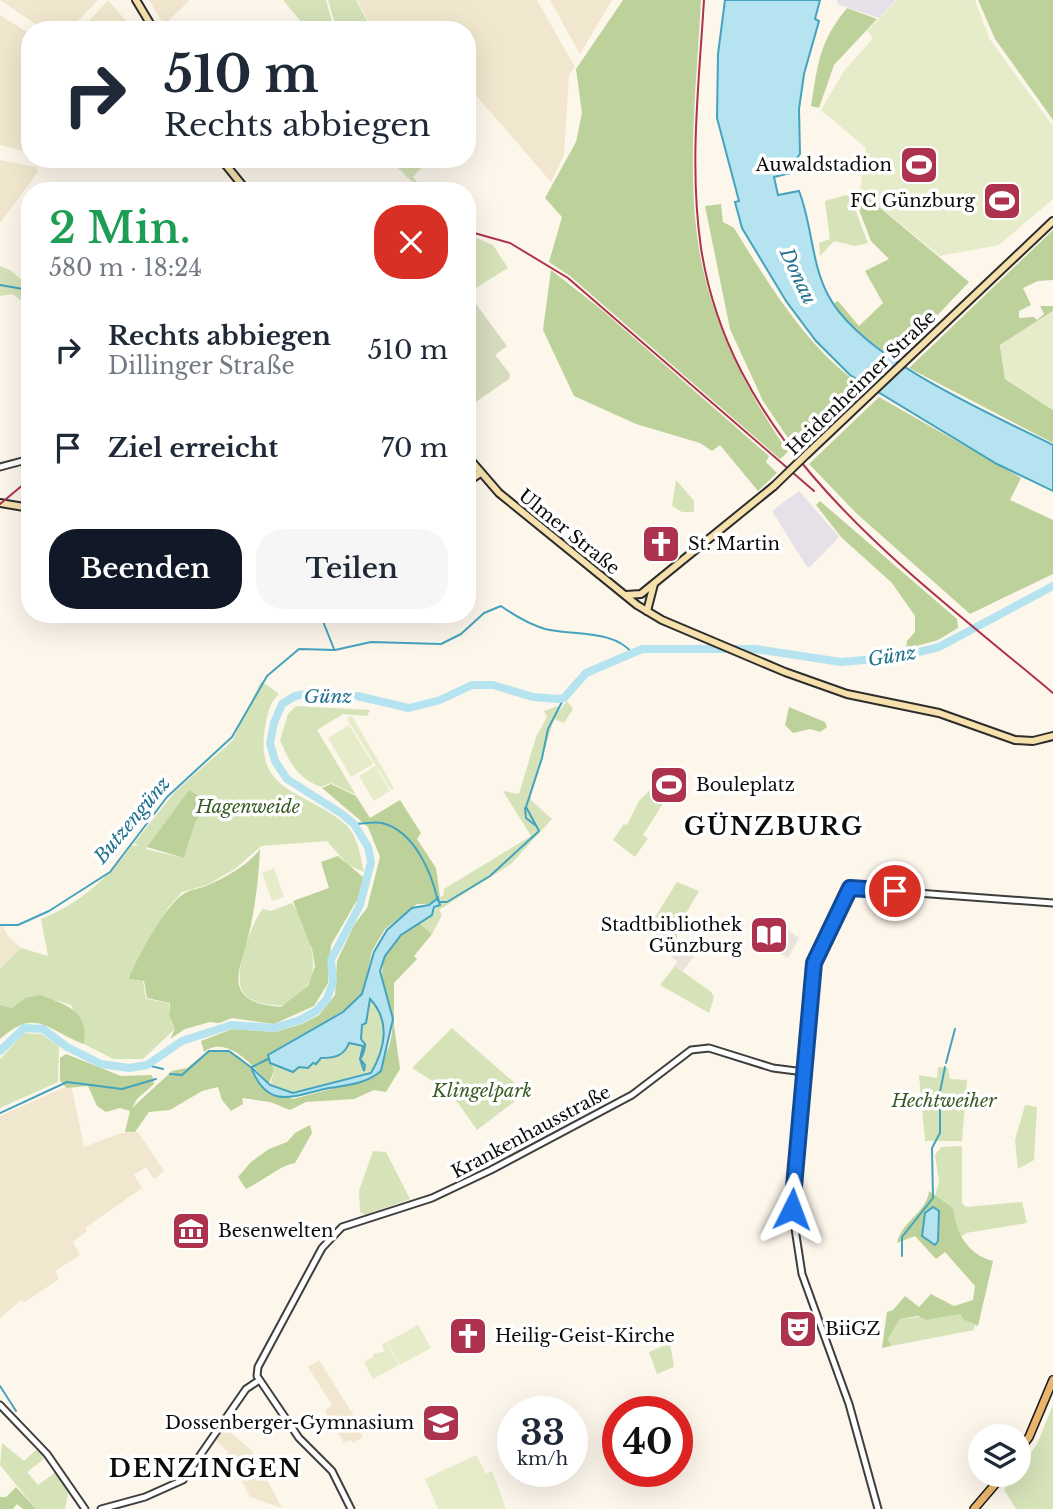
<!DOCTYPE html>
<html lang="de">
<meta charset="utf-8">
<style>
:root{--surface:#fff;--page:#f6f6f7;--text:#1f2937;--muted:#747a83;--accent:#111827}
body{margin:0;font-family:"Libre Baskerville",serif;background:var(--page);color:var(--text);height:100vh;display:flex;flex-direction:column;font-size:26px;white-space:nowrap}
*{box-sizing:border-box;margin:0}
p{font-size:23px;color:var(--muted)}
.icon{flex:none;width:38px;height:38px;fill:none;stroke:currentColor;stroke-width:2;stroke-linecap:round;stroke-linejoin:round}
.map{position:relative;flex:1;overflow:hidden}
.details{position:absolute;left:21px;top:182px;width:455px;height:441px;display:flex;flex-direction:column;background:var(--surface);border-radius:28px;box-shadow:0 7px 28px #0002}
.details>*{flex:none}
.hud{position:absolute;left:21px;top:21px;width:455px;height:147px;border-radius:28px;box-shadow:0 7px 28px #0002;background:#fff;color:var(--text);overflow:hidden}
.fabs{position:absolute;left:968px;top:1424px;display:grid;gap:14px}
.fabs a{display:grid;place-items:center;width:63px;height:63px;border-radius:50%;background:var(--surface);box-shadow:0 7px 28px #0002;font-size:35px}
.speed{position:absolute;left:497px;top:1396px;display:flex;gap:14px;font-size:35px;font-weight:700;text-align:center}
.speed>*{display:grid;place-content:center;width:91px;height:91px;border-radius:50%;background:var(--surface);box-shadow:0 7px 28px #0002;line-height:1}
.speed small{font-size:18px;font-weight:400}
.speed .limit{border:10px solid #d22;background:#fff;color:#111}
.pin{position:absolute;display:grid;place-items:center;width:60px;height:60px;color:#fff;margin:-30px;border:4px solid #fff;border-radius:50%;box-shadow:0 2px 7px #0007}
.me{position:absolute;width:77px;margin:-38px;rotate:3deg;stroke-linejoin:round;filter:drop-shadow(0 0 5px #0008)}
.turn{display:flex;align-items:center;gap:24px;height:147px;padding:0 28px;font-size:32px}
.turn .icon{width:91px;height:91px;stroke-width:2.5}
.turn b{display:block;font-size:49px;line-height:60px}
.round{display:grid;place-items:center;flex:none;width:74px;height:74px;border-radius:28px;background:var(--page)}
.overview{display:flex;align-items:center;justify-content:space-between;height:119px;padding:0 28px}
h1{font-size:42px;font-weight:600;line-height:52px;color:#1e9e55}
.button{display:flex;gap:14px;margin-top:auto;padding:14px 28px}
.button a{flex:1;height:80px;border-radius:28px;background:var(--accent);color:#fff;font-size:28px;font-weight:600;line-height:80px;text-align:center}
.button a+a{background:var(--page);color:var(--text)}
ul{padding:0;list-style:none}
li{display:flex;align-items:center;gap:21px;height:98px;padding:0 28px}
li div{flex:1}
li b{display:block;font-size:26px}
li em{font-style:normal}
.map>svg:first-child{display:block}
.industrial{fill:#e6e0e9}
.farmland{fill:#f0e7ce}
.green{fill:#d6e3b9;fill-rule:evenodd}
.forest{fill:#bdd29a}
.cemetery{fill:#d7dcbf}
.pitch{fill:#e6ebc9}
.plaza{fill:#ebe4dc}
.water{fill:#b5e3ef;stroke:#44a3be;stroke-width:2}
.lines{fill:none;stroke-linecap:round;stroke-linejoin:round}
.stream{stroke:#44a3be;stroke-width:2}
.river{stroke:#b5e3ef;stroke-width:8}
.tertiary-casing{stroke:#3e3e3e;stroke-width:9}
.secondary-casing{stroke:#2d2d2d;stroke-width:10}
.primary-casing{stroke:#1c1c1c;stroke-width:10}
.tertiary{stroke:#fff;stroke-width:5}
.secondary{stroke:#f6e1ad;stroke-width:6}
.primary{stroke:#eab66e;stroke-width:7}
.rail{stroke:#ac324d;stroke-width:2}
.secondary-bridge-casing{stroke:#2d2d2d;stroke-width:10;stroke-linecap:butt}
.secondary-bridge{stroke:#f6e1ad;stroke-width:6}
.route-casing{stroke:#114b97;stroke-width:18}
.route{stroke:#1a73e8;stroke-width:12}
.labels{text-anchor:middle;dominant-baseline:central;stroke-width:7;stroke-linejoin:round;paint-order:stroke}
.poi-label{font-size:18px;fill:#0b0b0b;stroke:#fff;text-anchor:start}
.street-label{font-size:18px;fill:#0b0b0b;stroke:#fff}
.park-label{font-size:18px;font-style:italic;fill:#385b23;stroke:#fff}
.water-label{font-size:19px;font-style:italic;fill:#22728f;stroke:#fff}
.district-label{font-size:24px;font-weight:bold;letter-spacing:2px;fill:#0b0b0b;stroke:#fff}
</style>
<div class="map">
<svg width="1053" height="1509" viewBox="0 0 1053 1509">
<rect width="100%" height="100%" fill="#fdf6eb"/>
<g class="industrial">
<path d="M837 0H896L879 18 837 4Z"/>
<path d="M799 491 839 537 810 567H807L772 511Z"/>
</g>
<g class="farmland">
<path d="M0 0H98L69 30H44Z"/>
<path d="M108 0 134 30H81Z"/>
<path d="M149 0H190L164 25Z"/>
<path d="M357 0H537L575 67 569 74 564 155 551 182 467 85V30H373Z"/>
<path d="M550 0H612L580 54Z"/>
<path d="M0 15 30 34V153L0 145Z"/>
<path d="M0 160 36 167 38 172 0 223Z"/>
<path d="M0 926H3L8 936 21 948 0 969Z"/>
<path d="M65 1087 72 1089 84 1147 121 1133 138 1132 164 1171 154 1179 146 1167 134 1175 142 1188 85 1228 87 1231 73 1242 80 1255 55 1271 59 1279 25 1302 21 1300 0 1318V1116Z"/>
<path d="M319 1360 354 1416 352 1418 363 1437 353 1443 351 1440 344 1443 325 1411 332 1405 308 1367Z"/>
<path d="M226 1428 252 1451 282 1508 250 1497 238 1473 224 1457 228 1452 216 1440Z"/>
</g>
<g class="green">
<path d="M283 0H326L334 30H308Z"/>
<path d="M328 0H356L372 30H337Z"/>
<path d="M403 159 428 161 413 177 418 183 411 181 396 166Z"/>
<path d="M846 195 850 196 868 243 855 246 834 241 820 256 819 243 830 239 825 201Z"/>
<path d="M472 236 493 245 508 268 469 292 467 239Z"/>
<path d="M0 266 10 270 30 287V307L13 294 0 296Z"/>
<path d="M676 480 694 501V512H682L672 506Z"/>
<path d="M261 681 279 694C269 703 267 715 265 728 254 793 306 791 344 823 358 835 360 854 364 872L348 865 327 841 261 846 235 869 207 885 182 892 168 908 127 979 143 981 146 999 169 1003V1015L175 1029 143 1059H113L84 1044 85 1037 71 1005C48 998 33 992 12 1008L0 1005V969L21 948 48 956 41 919C79 904 108 878 132 845L139 846 134 843 175 792 233 740ZM189 790 208 801 195 823 184 858 146 849Z"/>
<path d="M567 701 573 709 564 723 554 719 531 795V800L552 819 511 864 439 910 442 915 432 934 419 923 432 915 440 902 438 898 443 896 444 889 531 836 503 791 519 794 536 737 547 717 544 711 558 706 559 711Z"/>
<path d="M296 706 370 710 367 716 343 714 317 730 356 795 331 783 321 787C296 777 290 763 280 740L288 714Z"/>
<path d="M675 772 681 775 643 835 648 838 635 857 613 840 624 824 627 825 639 801 651 789 656 792Z"/>
<path d="M677 882 699 891 686 913 689 915 678 932 675 946 647 930Z"/>
<path d="M292 903C306 922 322 965 307 986 301 995 290 1001 281 1006 268 1004 249 1004 242 990 233 975 252 920 263 909L271 911Z"/>
<path d="M675 966 711 992 714 997 709 1013 660 985Z"/>
<path d="M370 998C391 1021 385 1049 371 1073L293 1093 270 1085 274 1072 270 1063 293 1072C314 1054 331 1067 349 1043L363 1044 365 1048 361 1039 362 1025 366 1023Z"/>
<path d="M452 1028 526 1093 477 1130 451 1093 412 1068Z"/>
<path d="M24 1033 41 1034 59 1046 58 1082 0 1108V1059Z"/>
<path d="M938 1067 948 1068 950 1079 967 1080 962 1141H925L919 1075 937 1078Z"/>
<path d="M1025 1105 1037 1107 1034 1160 1018 1169 1015 1140Z"/>
<path d="M962 1146V1203L966 1207 1022 1202 1027 1223 966 1233 961 1237 955 1228 953 1208 935 1196 939 1182 935 1155 941 1147Z"/>
<path d="M373 1151 386 1152 410 1199 365 1215 360 1212 359 1191Z"/>
<path d="M960 1313 964 1320 975 1325 974 1330 891 1346 888 1339 900 1319Z"/>
<path d="M670 1343 674 1367 657 1374 649 1352Z"/>
<path d="M1053 1405V1509H1016L1004 1490 1014 1475H1018L1019 1470 1037 1444Z"/>
<path d="M2 1443 24 1461 37 1449 45 1458 27 1472 38 1485 56 1472 69 1489 65 1509H36L0 1465Z"/>
</g>
<g class="forest">
<path d="M623 0H701C697 82 686 168 699 249 712 324 746 390 788 452L780 459 570 276 549 262 562 217 545 198 576 142 582 113 576 69Z"/>
<path d="M978 0H1053V120L995 39Z"/>
<path d="M847 8 877 19 834 65 819 108 811 106C818 64 819 42 847 8Z"/>
<path d="M861 192 969 282 895 360 847 323 834 303 838 301 859 326 883 303 865 271 889 259 871 241 853 194Z"/>
<path d="M721 204 723 222 734 228C766 280 810 353 863 386L850 397 853 400 798 453 763 401 730 329 705 206Z"/>
<path d="M1053 230V280L1038 281 1023 288 1031 305 1019 311V318L1034 317 1037 320 1044 314 1040 306H1053V311L1000 345 1005 379 1053 410V443L909 368Z"/>
<path d="M551 270 602 310 769 456 766 462 777 473 758 491 720 445 712 451 700 443 636 424 574 396 543 330Z"/>
<path d="M879 397 1021 478 1010 500 1053 520V574L970 614 856 513 809 464Z"/>
<path d="M820 501 957 619 958 628 938 640 906 649 907 641 915 632V616L892 583 841 537 816 505Z"/>
<path d="M789 707 825 722 827 727 820 732 810 729 793 733 785 725Z"/>
<path d="M331 784 356 796 370 818 400 800 421 833 417 839 436 868 440 897 431 904H417L385 929 372 951 363 994 343 1011 268 1054 274 1071 269 1083C254 1068 228 1034 204 1052L201 1041 232 1029 275 1032 302 1024 319 1015 335 995 337 961 354 925 367 908 380 857 368 827 322 788Z"/>
<path d="M189 790 208 801 195 823 184 858 147 847Z"/>
<path d="M260 849C258 888 254 918 243 956 240 966 235 982 242 992 250 1004 267 1005 281 1007L308 986 315 966 312 949 293 901 329 888 321 862 338 856 363 877 360 895 331 945 328 983 314 1006 274 1024 232 1018 219 1023 210 1022 185 1029 170 1039 175 1029 169 1015 170 1003 147 998 144 981 128 979C137 959 166 903 185 893 191 889 199 889 206 886 223 879 249 865 260 849Z"/>
<path d="M419 923 432 934 414 956 417 959 394 983V1025L400 1069 386 1092 374 1090 354 1099 306 1102 290 1110 270 1102 242 1098 243 1104 231 1111 222 1100 218 1087 202 1091 170 1110 149 1112 135 1132H125L130 1111 120 1108 106 1112 97 1106 88 1086 67 1088 60 1081V1058L66 1054 121 1076 152 1075 154 1084 137 1099 132 1108 172 1071 187 1068 209 1050 229 1051 238 1056 251 1067 261 1086 293 1099 373 1078C384 1061 394 1042 392 1021 392 1012 387 1003 385 995 376 959 389 942 419 923Z"/>
<path d="M40 995C66 1004 89 1011 84 1044 48 1031 36 1006 0 1039V1005L12 1008 25 998Z"/>
<path d="M310 1125 312 1133 295 1163C279 1166 263 1181 246 1189L238 1177 251 1162 269 1149 287 1142 295 1133Z"/>
<path d="M929 1191 953 1208C956 1233 967 1254 993 1261L978 1326 964 1320 960 1314 926 1320 918 1316 900 1319 888 1339 891 1346 882 1348 887 1312 893 1310 905 1296 919 1307 931 1294 954 1306 973 1300 975 1286 945 1252 936 1259 915 1236 897 1243C902 1221 927 1212 929 1191Z"/>
<path d="M16 1487 36 1509H23L17 1504 13 1509H0V1497H6Z"/>
</g>
<path class="cemetery" d="M467 292 507 346 495 355 510 374 509 379 467 408Z"/>
<g class="pitch">
<path d="M897 0H975L989 38 1053 126V199L999 245 940 256 860 191 866 148 821 110 844 71 873 38 867 31Z"/>
<path d="M1053 311V410L1005 379 1000 345Z"/>
<path d="M352 716 394 788 391 790 347 719Z"/>
<path d="M349 725 373 764 351 777 328 738Z"/>
<path d="M375 766 390 791 374 801 359 776Z"/>
<path d="M274 868 284 897 272 901 262 873Z"/>
<path d="M418 1325 431 1348 400 1365 387 1342Z"/>
<path d="M386 1342 399 1365 373 1379 364 1362 373 1357V1354L385 1351 382 1345Z"/>
<path d="M476 1455 486 1474 492 1471 506 1509H438L425 1479Z"/>
</g>
<g class="plaza">
<path d="M781 925 799 938 788 958 768 946Z"/>
<path d="M681 941 690 946 694 941 702 946 682 972 675 966 677 961 671 957Z"/>
</g>
<g class="water">
<path d="M725 0H820L815 19 819 21 804 74 799 109 800 154 794 162 795 172 774 177 778 195 799 191C812 224 811 261 827 293 858 357 989 413 1053 445V491L997 464 850 375 816 341 786 301 742 228 735 202 739 201 717 118 718 54Z"/>
<path d="M438 898 440 905 434 907 432 915 401 935 385 956 380 971 393 1019 381 1071C366 1084 348 1085 329 1088 295 1095 268 1112 251 1067L270 1085 293 1093 371 1073C385 1049 391 1021 370 999L366 1023 362 1025 361 1039 365 1044C365 1049 363 1056 360 1059L365 1065 364 1071 360 1059 363 1046 349 1043C344 1056 335 1058 321 1058L316 1064 313 1063 308 1068 299 1067 293 1072 270 1063 268 1055 343 1012 362 994 374 952 387 930 412 908 429 905Z"/>
<path d="M933 1207 939 1211 938 1241 935 1245 922 1236 925 1213Z"/>
</g>
<g class="lines">
<g class="stream">
<path d="M0 285 23 289 30 299"/>
<path d="M320 614 334 649"/>
<path d="M525 808 526 818 535 825"/>
<path d="M354 824C363 824 374 821 382 823 414 831 431 871 438 901"/>
<path d="M439 902H447L490 876 539 831 526 807 542 758 548 729 564 698"/>
<path d="M0 925H18L49 911 110 872 167 797 232 737 267 676 299 649 335 650 371 642 441 644 461 634 484 613 501 606C515 616 529 624 545 629 574 636 614 629 633 654"/>
<path d="M946 1063 955 1029"/>
<path d="M147 1065 163 1069"/>
<path d="M252 1067 268 1059"/>
<path d="M170 1074 182 1075 209 1051H229L252 1068"/>
<path d="M0 1113 67 1082 122 1089 156 1079"/>
<path d="M902 1256V1237L933 1198 932 1148 940 1133V1092L945 1067"/>
<path d="M0 1386 16 1411"/>
</g>
<path class="river" d="M0 1051 24 1028 43 1029 67 1047 101 1064 129 1068 147 1065 182 1041 231 1025 274 1028 300 1020 316 1011 327 999 333 982 331 960 360 905 371 862 368 847 354 824 342 814 287 779 275 761 270 743 274 723 282 704 295 696 311 693 357 696 409 708 440 700 472 685H493L533 697 559 699 564 698 586 673 642 649H755L841 662 899 657 939 647 1053 586"/>
<defs>
<g id="tertiary">
<path d="M0 467 30 459"/>
<path d="M0 1405 47 1454 85 1509"/>
<path d="M101 1509 145 1497 183 1480 246 1389 258 1381"/>
<path d="M351 1509 332 1471 299 1438 257 1376 258 1367 322 1248 342 1227 432 1198 491 1170 632 1095 691 1050 709 1048 773 1068 804 1072"/>
<path d="M878 1509 849 1404 802 1274 792 1209 814 963 850 888 1053 903"/>
</g>
<g id="secondary">
<path d="M136 0 154 30"/>
<path d="M221 159 247 191"/>
<path d="M807 454 1053 221"/>
<path d="M467 456 499 493 637 605 662 620 785 672 847 694 939 713 1015 740 1033 741 1053 736"/>
<path d="M467 482 479 474"/>
<path d="M0 503 30 508"/>
<path d="M626 595 641 594 774 486"/>
<path d="M647 611 654 584"/>
</g>
<g id="primary">
<path d="M1018 1452 1029 1437 1053 1380"/>
<path d="M974 1509 1003 1475"/>
</g>
</defs>
<use href="#tertiary" class="tertiary-casing"/>
<use href="#secondary" class="secondary-casing"/>
<use href="#primary" class="primary-casing"/>
<use href="#tertiary" class="tertiary"/>
<use href="#secondary" class="secondary"/>
<use href="#primary" class="primary"/>
<g class="rail">
<path d="M704 0C699 82 689 166 701 248 732 449 908 571 1053 693"/>
<path d="M467 231 510 243 568 278 814 491"/>
<path d="M0 504 30 479"/>
</g>
<defs>
<path id="secondary-bridge" d="M774 486 807 454"/>
</defs>
<use href="#secondary-bridge" class="secondary-bridge-casing"/>
<use href="#secondary-bridge" class="secondary-bridge"/>
</g>
<g class="lines">
<defs>
<path id="route" d="M792 1209 814 963 850 888 895 891"/>
</defs>
<use href="#route" class="route-casing"/>
<use href="#route" class="route"/>
</g>
<defs>
<symbol id="stadium-square" viewBox="-11 -11 22 22"><rect x="-9" y="-9" width="18" height="18" rx="4" fill="#ac324d" stroke="#fff"/><path d="M0-5a6.5 5 0 1 0 0 10a6.5 5 0 1 0 0-10ZM-3.5-1.8h7v3.6h-7Z" fill="#fff"/></symbol>
<symbol id="church-square" viewBox="-11 -11 22 22"><rect x="-9" y="-9" width="18" height="18" rx="4" fill="#ac324d" stroke="#fff"/><path d="M-1.2-6h2.4v3.5h3.3v2.4h-3.3V6h-2.4V-.1h-3.3v-2.4h3.3Z" fill="#fff"/></symbol>
<symbol id="library-square" viewBox="-11 -11 22 22"><rect x="-9" y="-9" width="18" height="18" rx="4" fill="#ac324d" stroke="#fff"/><path d="M-6-4Q-3-5.5-.7-3.5V5Q-3 3-6 4ZM6-4Q3-5.5 .7-3.5V5Q3 3 6 4Z" fill="#fff"/></symbol>
<symbol id="museum-square" viewBox="-11 -11 22 22"><rect x="-9" y="-9" width="18" height="18" rx="4" fill="#ac324d" stroke="#fff"/><path d="M0-6L6-3V-2H-6V-3ZM-5-1h2V3h-2ZM-1-1h2V3h-2ZM3-1h2V3H3ZM-6 4H6V6H-6Z" fill="#fff"/></symbol>
<symbol id="theatre-square" viewBox="-11 -11 22 22"><rect x="-9" y="-9" width="18" height="18" rx="4" fill="#ac324d" stroke="#fff"/><path d="M-5-5.5Q0-4 5-5.5V0Q5 5 0 6Q-5 5-5 0ZM-3.3-2.5H-1v1.5H-3.3ZM1-2.5H3.3v1.5H1ZM-2.8 1Q0 5.5 2.8 1Z" fill="#fff"/></symbol>
<symbol id="school-square" viewBox="-11 -11 22 22"><rect x="-9" y="-9" width="18" height="18" rx="4" fill="#ac324d" stroke="#fff"/><path d="M0-5L7-2L0 1L-7-2ZM-4 1L0 2.5L4 1V4Q0 6-4 4Z" fill="#fff"/></symbol>
</defs>
<g fill-rule="evenodd">
<use href="#stadium-square" x="897" y="143" width="44" height="44"/>
<use href="#stadium-square" x="980" y="179" width="44" height="44"/>
<use href="#church-square" x="639" y="522" width="44" height="44"/>
<use href="#stadium-square" x="647" y="763" width="44" height="44"/>
<use href="#library-square" x="747" y="913" width="44" height="44"/>
<use href="#museum-square" x="169" y="1209" width="44" height="44"/>
<use href="#theatre-square" x="776" y="1307" width="44" height="44"/>
<use href="#church-square" x="446" y="1314" width="44" height="44"/>
<use href="#school-square" x="419" y="1401" width="44" height="44"/>
</g>
<g class="labels">
<g class="poi-label">
<text x="892" y="165" text-anchor="end">Auwaldstadion</text>
<text x="975" y="201" text-anchor="end">FC Günzburg</text>
<text x="688" y="544">St. Martin</text>
<text x="696" y="785">Bouleplatz</text>
<text x="742" y="925" text-anchor="end">Stadtbibliothek<tspan x="742" dy="21">Günzburg</tspan></text>
<text x="218" y="1231">Besenwelten</text>
<text x="825" y="1329">BiiGZ</text>
<text x="495" y="1336">Heilig-Geist-Kirche</text>
<text x="414" y="1423" text-anchor="end">Dossenberger-Gymnasium</text>
</g>
<g class="street-label">
<text transform="translate(861 383) rotate(-44)">Heidenheimer Straße</text>
<text transform="translate(569 532) rotate(39)">Ulmer Straße</text>
<text transform="translate(531 1132) rotate(-28)">Krankenhausstraße</text>
</g>
<g class="park-label">
<text x="248" y="807">Hagenweide</text>
<text x="482" y="1091">Klingelpark</text>
<text x="944" y="1101">Hechtweiher</text>
</g>
<g class="water-label">
<text transform="translate(798 276) rotate(65)">Donau</text>
<text transform="translate(892 656) rotate(-9)">Günz</text>
<text x="328" y="696">Günz</text>
<text transform="translate(132 820) rotate(-50)">Butzengünz</text>
</g>
<g class="district-label">
<text x="774" y="826">GÜNZBURG</text>
<text x="206" y="1468">DENZINGEN</text>
</g>
</g>
</svg>
<div class="fabs">
<a><svg class="icon" aria-label="layers" viewBox="0 0 24 24"><path d="M12 4l9 5-9 5-9-5zM3 14l9 5 9-5"/></svg></a>
</div>
<div class="speed"><div>33<small>km/h</small></div><div class="limit">40</div></div>
<div class="pin" style="left:895px;top:891px;background:#d93025"><svg class="icon" aria-label="arrive" viewBox="0 0 24 24"><path d="M6 21V4h12l-3 4 3 4H6"/></svg></div>
<svg class="me" style="left:792px;top:1209px" viewBox="-20 -20 40 40"><path d="M0-17L14 15 0 8-14 15z" fill="#1a73e8" stroke="#fff" stroke-width="4"/></svg>
<div class="hud">
<div class="turn"><svg class="icon" aria-label="right" viewBox="0 0 24 24"><path d="M7 20v-9h11M14 6l5 5-5 5"/></svg><div><b>510 m</b>Rechts abbiegen</div></div>
</div>
<section class="details">
<div class="overview"><div><h1>2 Min.</h1><p>580 m · 18:24</p></div><a class="round" style="background:#d93025;color:#fff"><svg class="icon" aria-label="close" viewBox="0 0 24 24"><path d="M6 6l12 12M18 6L6 18"/></svg></a></div>
<ul>
<li><svg class="icon" aria-label="right" viewBox="0 0 24 24"><path d="M7 20v-9h11M14 6l5 5-5 5"/></svg><div><b>Rechts abbiegen</b><p>Dillinger Straße</p></div><em>510 m</em></li>
<li><svg class="icon" aria-label="arrive" viewBox="0 0 24 24"><path d="M6 21V4h12l-3 4 3 4H6"/></svg><div><b>Ziel erreicht</b></div><em>70 m</em></li>
</ul>
<div class="button"><a>Beenden</a><a>Teilen</a></div>
</section>
</div>
